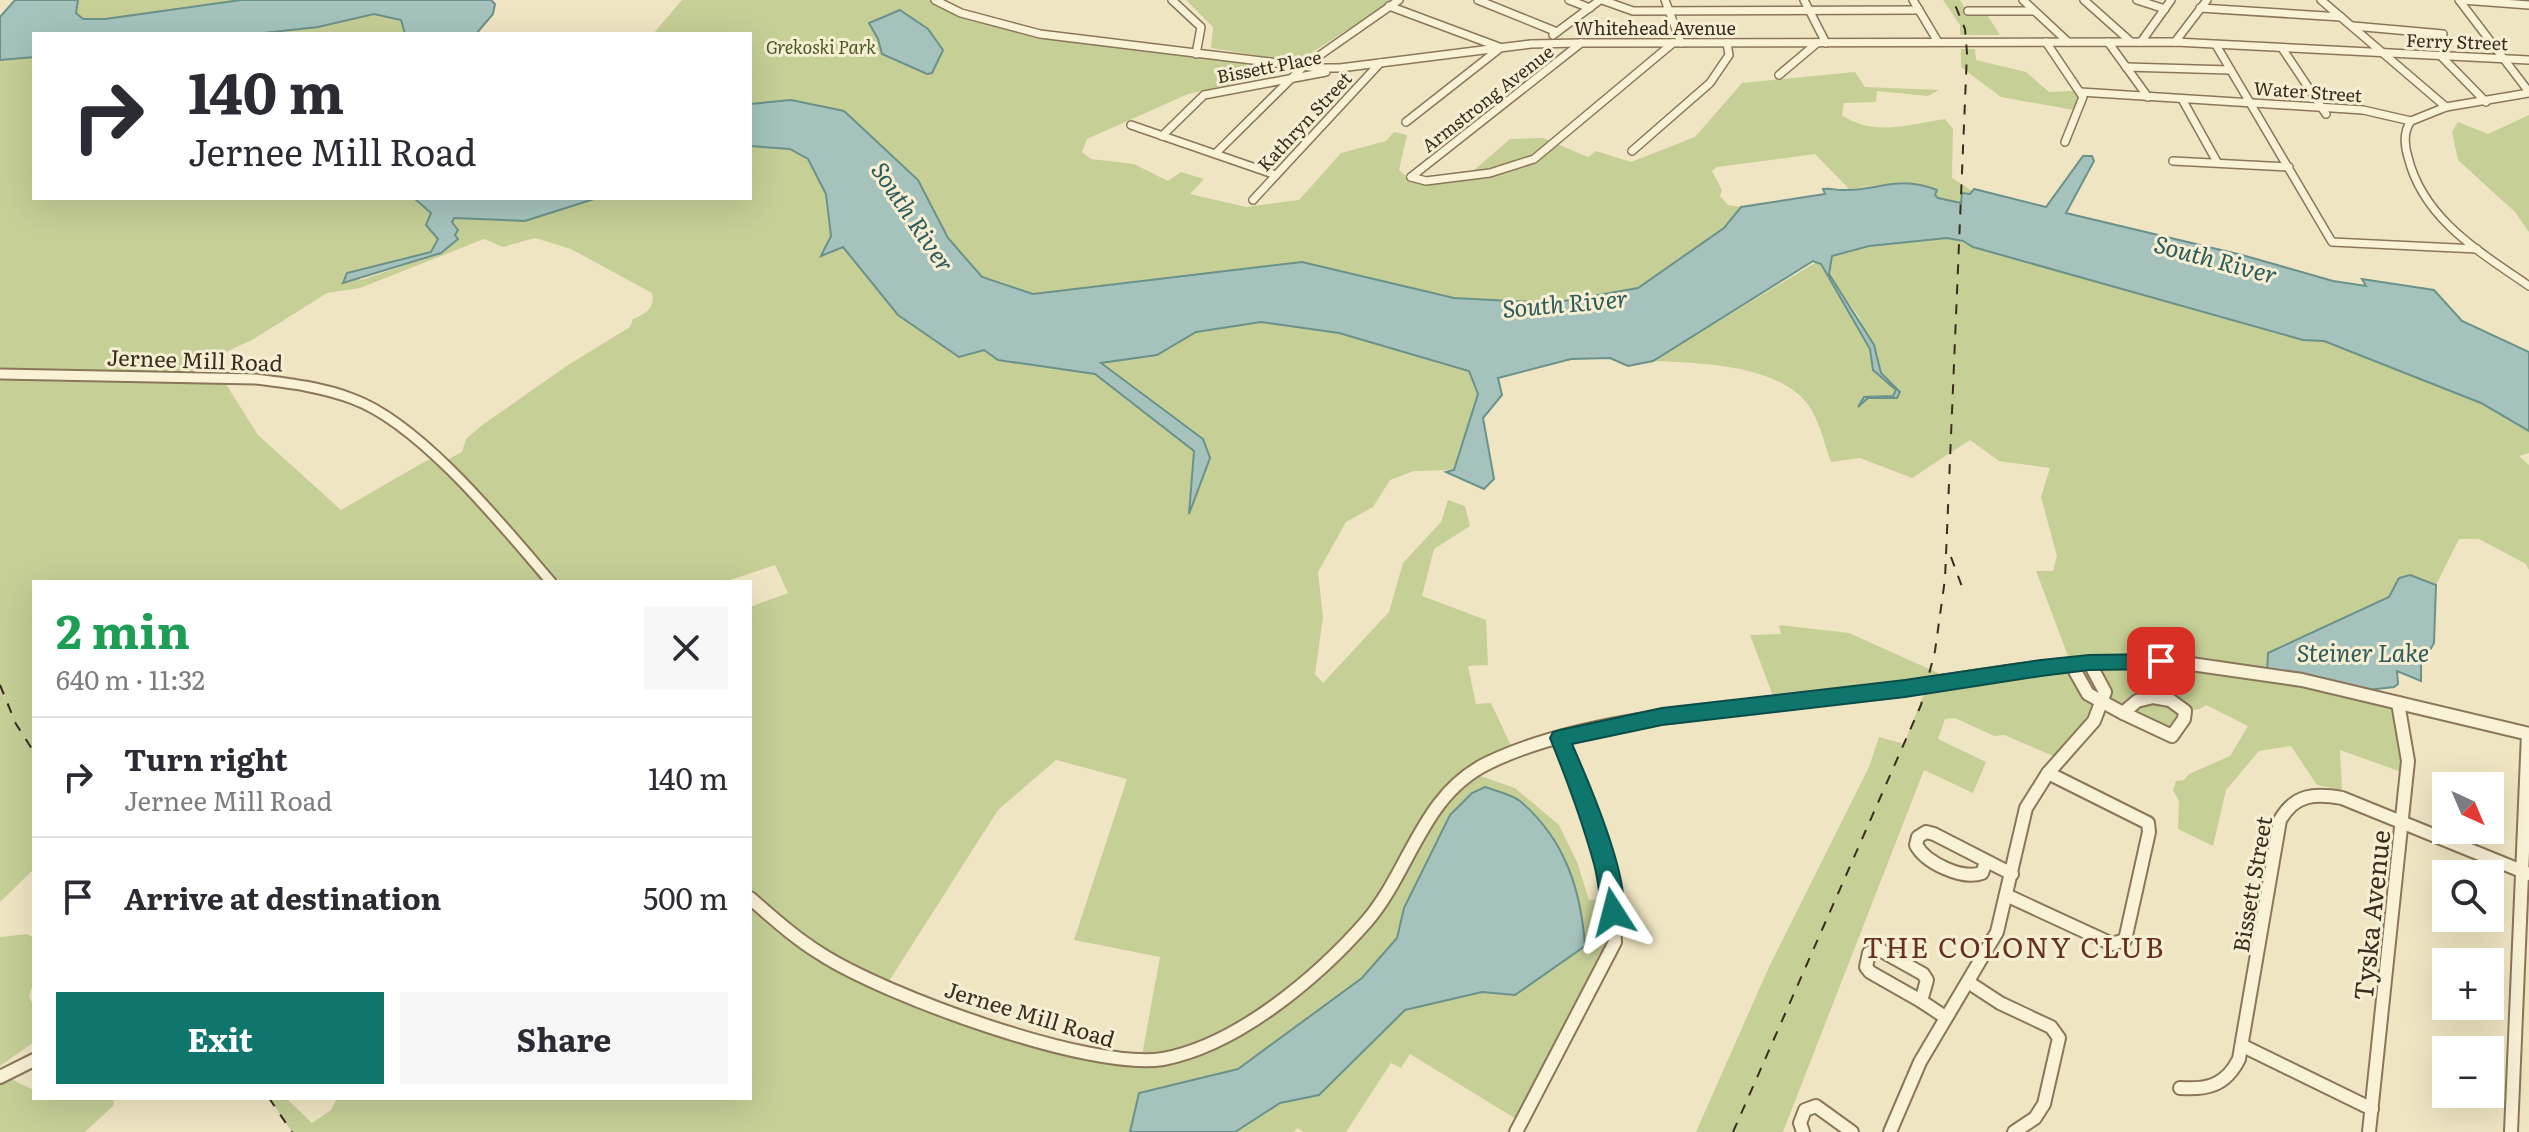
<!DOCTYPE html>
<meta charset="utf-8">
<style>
:root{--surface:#fff;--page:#f7f7f7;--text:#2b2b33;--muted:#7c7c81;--line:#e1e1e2;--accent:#0f766e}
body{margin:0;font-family:Literata,serif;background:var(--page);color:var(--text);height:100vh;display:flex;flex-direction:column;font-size:30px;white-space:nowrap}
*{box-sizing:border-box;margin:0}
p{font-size:26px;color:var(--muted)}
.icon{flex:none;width:44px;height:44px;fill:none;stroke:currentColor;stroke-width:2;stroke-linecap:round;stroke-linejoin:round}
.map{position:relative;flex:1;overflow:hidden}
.side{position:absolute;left:32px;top:580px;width:720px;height:520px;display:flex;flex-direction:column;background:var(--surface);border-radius:0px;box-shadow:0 8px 32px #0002}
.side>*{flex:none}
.guide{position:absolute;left:32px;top:32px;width:720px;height:168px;border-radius:0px;box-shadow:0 8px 32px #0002;background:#fff;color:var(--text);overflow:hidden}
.needle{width:52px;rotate:136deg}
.tools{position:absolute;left:2432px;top:772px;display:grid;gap:16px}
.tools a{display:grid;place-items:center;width:72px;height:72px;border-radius:0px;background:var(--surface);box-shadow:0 8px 32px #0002;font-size:40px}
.pin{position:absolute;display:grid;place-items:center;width:68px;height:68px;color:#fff;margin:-34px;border-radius:16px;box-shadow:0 4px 12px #0006}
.me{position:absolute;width:88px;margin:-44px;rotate:351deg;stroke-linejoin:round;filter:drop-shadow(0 0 6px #0008)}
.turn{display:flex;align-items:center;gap:28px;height:168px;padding:0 24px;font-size:36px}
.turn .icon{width:104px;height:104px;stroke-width:2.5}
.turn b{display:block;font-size:56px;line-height:68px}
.round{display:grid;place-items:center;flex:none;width:84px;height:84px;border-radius:0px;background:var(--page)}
.head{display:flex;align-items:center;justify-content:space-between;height:136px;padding:0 24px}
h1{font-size:48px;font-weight:700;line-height:60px;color:#1e9e55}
.action{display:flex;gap:16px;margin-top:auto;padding:16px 24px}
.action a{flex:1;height:92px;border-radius:0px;background:var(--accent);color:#fff;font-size:32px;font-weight:700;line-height:92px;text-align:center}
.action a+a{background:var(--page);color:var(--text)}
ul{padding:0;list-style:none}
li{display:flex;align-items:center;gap:24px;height:120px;padding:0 24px;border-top:2px solid var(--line)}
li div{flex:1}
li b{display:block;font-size:30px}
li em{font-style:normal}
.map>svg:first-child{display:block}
.green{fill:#c5cf96;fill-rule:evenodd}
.water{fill:#a5c3bc;stroke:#6b928a;stroke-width:2}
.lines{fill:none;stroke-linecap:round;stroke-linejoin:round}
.minor-far2-casing{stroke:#8b7659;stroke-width:10}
.minor-far1-casing{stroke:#8b7659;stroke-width:13}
.minor-casing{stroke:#8b7659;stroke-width:16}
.minor-far2{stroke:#faf2d7;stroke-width:7}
.minor-far1{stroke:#faf2d7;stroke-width:9}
.minor{stroke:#faf2d7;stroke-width:12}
.rail{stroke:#3a2d1e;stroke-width:2;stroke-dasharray:10 10;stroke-linecap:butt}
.route{fill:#0f766e;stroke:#0a4d48;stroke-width:2}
.labels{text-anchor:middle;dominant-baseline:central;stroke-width:6;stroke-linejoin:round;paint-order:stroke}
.far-street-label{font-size:18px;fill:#3a2d1e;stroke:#f7efd3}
.far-park-label{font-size:18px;font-style:italic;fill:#485823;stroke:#f7efd3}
.street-label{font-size:22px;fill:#3a2d1e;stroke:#f7efd3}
.water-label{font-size:24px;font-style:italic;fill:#2c5b5a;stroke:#f7efd3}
.near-street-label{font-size:26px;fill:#3a2d1e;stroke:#f7efd3}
.near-neighbourhood-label{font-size:28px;letter-spacing:2px;fill:#69301b;stroke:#f7efd3}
</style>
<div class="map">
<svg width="2529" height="1132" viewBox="0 0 2529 1132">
<rect width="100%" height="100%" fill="#f0e5c3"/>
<g class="green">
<path d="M78 0H241L105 19H83L76 13Z"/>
<path d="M682 0H931L973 20 1043 37 1246 62 1249 80 1188 94 1087 139 1082 152 1091 159 1134 164 1168 181 1181 172 1204 179 1190 194 1246 207 1299 200 1341 153 1386 141 1394 132 1407 135 1399 170 1408 178 1472 172 1510 139 1543 138 1588 157 1596 151 1631 162 1695 137 1742 83 1855 72 1865 87 1939 90 1928 96 1877 91 1876 102 1844 103 1842 115C1873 137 1910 124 1945 119L1953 129 1952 178 1972 191 1962 203 1938 198 1934 195 1937 191 1902 182 1849 189 1815 154 1717 167 1712 171 1722 190 1720 196 1728 205 1741 207 1724 228 1638 288 1553 303 1454 298 1302 262 1033 294 982 278 948 238 918 180 791 100 750 104V34H653Z"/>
<path d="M1186 0H1394L1297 62 1211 48 1213 27Z"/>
<path d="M1943 0H1960L1965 8 1982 7 2000 35H1960V25Z"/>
<path d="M374 14 401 20 405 34H253L318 27Z"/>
<path d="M1961 49H1975L1976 60 2026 72 2049 92 2074 91 2079 98 2074 110 2001 97 1961 67Z"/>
<path d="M34 57V198H414L432 213 426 225 438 239 431 252 347 273 361 280 441 253 455 235 452 222 454 218 525 221 597 198H750V146L790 149 808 159 826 194 831 236 822 255 843 247 898 315 984 350 998 360 1095 374 1194 451 1189 510 1210 458 1203 439 1100 363 1157 355 1196 332 1261 322 1339 333 1470 371 1478 394 1454 470 1414 471 1390 480 1373 507 1346 522 1318 572 1323 617 1315 674 1323 683 1389 612 1403 563 1441 522 1448 500 1465 506 1470 526 1434 549 1422 596 1486 620 1488 665 1468 666 1476 704 1491 703 1514 752 1472 773 1515 788 1559 825 1577 862 1589 900 1613 898 1615 942 1521 1122 1410 1054 1401 1068 1391 1063 1346 1132H1304L1297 1128 1294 1132H1235L1280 1103 1319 1095 1405 1010 1483 992 1515 995 1450 815 1404 907 1397 938 1362 978 1238 1069 1139 1093 1130 1132H292L269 1098H286L312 1123 331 1110 337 1098H750V607L788 593 775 565 724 582H34V869L0 902V60ZM535 238 571 249 652 293C655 309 646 313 633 319L630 327 568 365 481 426 466 439 462 452 441 463 435 457 424 462 341 510 258 435 210 359 252 340 327 293 360 288 484 239 503 247ZM1056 760 1127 779 1074 940 1160 957 1141 1061 1084 1053 884 989 998 810Z"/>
<path d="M2529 115V232L2515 212 2458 160 2452 132 2458 122 2488 134Z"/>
<path d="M1947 238 2303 340 2324 341 2481 403 2529 431V453L2519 456 2529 465V570L2526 564 2479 539H2459L2436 585 2426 580 2268 653 2398 703 2407 774 2340 750 2342 790 2317 785 2291 746 2259 751 2226 790 2213 846 2178 829 2179 801 2173 790 2176 781 2184 780 2189 774 2230 756 2248 726 2206 705 2200 709 2185 711 2176 734 2102 704 2060 759 2004 735 1994 736 1955 718 1945 719 1938 739 1986 762 1973 793 1924 770 1783 1132H1696L1769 967 1869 767 1879 737 1904 744 1927 686 1776 704 1750 635 1781 634 1779 625 1849 633 1956 681 2071 664 2036 571H2053L2057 556 2041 497 2050 468 1999 461 1970 440 1912 478 1860 458 1831 462C1825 445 1820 424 1811 409 1783 364 1700 363 1653 361L1818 261 1870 349 1873 370 1896 390 1894 396 1864 397 1861 405 1868 398H1897L1898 388 1881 373 1878 355 1862 329 1860 319 1829 274 1832 255 1869 246Z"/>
<path d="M27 934 34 938V981L29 996 34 1007V1042L0 1066V937Z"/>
<path d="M0 1074 34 1090V1098H114L113 1106 85 1132H0Z"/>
</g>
<g class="water">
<path d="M15 0H78L76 13 83 19H105L241 0H491L495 4 493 14 476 34H405L401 20 374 14 318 27 253 34H34V57L0 60V17Z"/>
<path d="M900 10 928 29 943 50 932 73 927 74 882 54 878 39 869 23Z"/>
<path d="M791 100 844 111 918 180 948 238 982 277 1033 294 1302 262 1454 298 1553 303 1638 288 1724 228 1741 207 1825 194 1823 189C1831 188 1835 190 1841 190 1878 192 1895 174 1937 190L1935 195 1938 198 1961 203 1962 193 1970 194 1974 189 2046 207 2083 156H2092L2094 161 2066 213 2242 255 2333 281 2366 286 2362 279 2434 290 2462 321 2529 352V431L2481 403 2324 341 2303 340 1973 247 1963 241 1947 238 1869 246 1832 256 1829 274 1874 345 1881 373 1900 392 1897 398H1868L1858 407 1864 397 1893 396 1896 390 1873 370 1870 349 1821 264 1813 261 1653 361 1628 366 1610 358 1571 359 1498 378 1502 395 1483 418 1494 479 1484 489 1446 472 1454 470 1478 394 1469 371 1339 333 1261 322 1196 332 1157 355 1101 363 1203 439 1210 458 1189 514 1194 451 1095 374 998 360 984 350 959 357 898 315 843 247 821 256 831 236 826 194 808 159 790 149 750 146V104Z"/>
<path d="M414 198H597L525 221 454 218 452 222 458 230 455 235 458 239 441 253 343 283 347 273 431 252 438 239 426 225 431 213Z"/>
<path d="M2410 575 2436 585 2434 643 2421 665V681L2397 671 2398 684 2394 687 2350 692 2267 675 2268 653 2389 597 2399 578Z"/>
<path d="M1485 787C1496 791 1511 794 1520 801 1565 839 1581 890 1585 946L1515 995 1482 992 1405 1010 1319 1095 1280 1103 1235 1132H1130L1139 1093 1238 1069 1362 978 1397 938 1404 908 1450 815 1472 793Z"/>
</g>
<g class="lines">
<defs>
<g id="minor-far2">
<path d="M935 0 961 13 1040 34 1318 68H1340L1531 44 1581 43 2175 42 2529 60"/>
<path d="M1172 0 1201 27 1196 54"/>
<path d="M1478 0 1557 32"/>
<path d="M1569 0 1590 8"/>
<path d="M1602 0 1633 11 1919 10"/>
<path d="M1665 0 1681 43"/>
<path d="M1804 0 1826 43"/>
<path d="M1913 0 1938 42"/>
<path d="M2023 0 2068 42"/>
<path d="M2084 0 2130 41"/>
<path d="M2137 0 2165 9"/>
<path d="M2321 0 2446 107"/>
<path d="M2459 0 2529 92"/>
<path d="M2462 0 2529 5"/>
<path d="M1389 6 1499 47"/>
<path d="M2200 8 2341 17"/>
<path d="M1968 11H2034"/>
<path d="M2353 26 2443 34"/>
<path d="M1553 35 1600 0"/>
<path d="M2046 42 2083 97 2065 142"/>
<path d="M2108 42 2148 97"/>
<path d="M2141 42 2171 0"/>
<path d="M2175 42 2207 0"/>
<path d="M2216 45 2332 242 2477 249"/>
<path d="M2282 48 2326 114"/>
<path d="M2442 57 2486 102"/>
<path d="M2126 67 2230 70"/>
<path d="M1779 75 1817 43"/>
<path d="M2080 92 2363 110 2411 121 2446 107 2529 93"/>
<path d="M2182 99 2217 162"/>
<path d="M2411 121C2403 132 2404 144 2408 157 2423 219 2480 252 2529 286"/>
<path d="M1406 122 1499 49"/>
<path d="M1131 125 1276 175"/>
<path d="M1162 136 1204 95 1326 72"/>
<path d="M1632 151 1710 83 1729 55 1727 43"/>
<path d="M1217 152 1303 67 1399 0"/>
<path d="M2173 161 2289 167"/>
<path d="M1411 177 1426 181 1490 173 1534 159 1673 43"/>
<path d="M1411 177 1581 43"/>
<path d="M1253 200 1380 63"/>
</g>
<g id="minor-far1">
<path d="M0 374 256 379C288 383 322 387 353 399 421 424 503 526 551 582"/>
<path d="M2089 662 2091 666"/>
<path d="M2058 666 2129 661 2209 666"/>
</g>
<g id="minor">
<path d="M2071 664 2088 694 2123 713"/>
<path d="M2191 664 2302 680 2529 734"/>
<path d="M2153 697 2170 700 2185 711 2184 719 2172 736 2123 713 2137 701Z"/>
<path d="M1986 862 1982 873C1962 880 1926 863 1916 845L1918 837 1926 832 1934 834 2012 874"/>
<path d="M2006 895 2112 944 2125 940 2149 832 2148 823 2048 773"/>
<path d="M750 898C773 918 795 938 821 954 884 995 1091 1071 1163 1059 1238 1045 1318 977 1367 921 1411 869 1422 795 1488 763 1587 715 1735 709 1843 696 1920 687 1997 671 2075 664"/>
<path d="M1880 950 1923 974 1927 980 1921 1001 1870 972 1866 967 1869 953Z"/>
<path d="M1968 982 2000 1003 2051 1027 2059 1038 2044 1104 2035 1118 2014 1132"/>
<path d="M1921 1001 1945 1017"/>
<path d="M2243 1046 2372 1109"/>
<path d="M0 1077 34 1060"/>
<path d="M2180 1088C2208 1090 2226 1085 2239 1059L2280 820C2295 794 2315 793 2342 798L2529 874"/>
<path d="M1516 1132 1615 942 1612 889 1591 814 1560 738"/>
<path d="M1803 1132 1800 1123 1805 1110 1816 1106 1852 1132"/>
<path d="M1890 1132 1920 1062 1997 932 2026 808 2048 773 2094 721 2105 692 2090 664"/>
<path d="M2369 1132 2408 761 2398 703"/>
<path d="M2511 1132 2528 734"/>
</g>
</defs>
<use href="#minor-far2" class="minor-far2-casing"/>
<use href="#minor-far1" class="minor-far1-casing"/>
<use href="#minor" class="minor-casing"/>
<use href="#minor-far2" class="minor-far2"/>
<use href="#minor-far1" class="minor-far1"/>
<use href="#minor" class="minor"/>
<g class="rail">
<path d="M1951 557 1964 592"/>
<path d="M0 685 16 724 34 752"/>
<path d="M269 1098 292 1132"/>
<path d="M1733 1132 1921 705 1935 651 1945 579 1967 53 1965 29 1953 0"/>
</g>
</g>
<path class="route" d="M2161 654 2168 656 2171 661 2168 667 2161 669 2089 670 2041 676 1905 697 1662 725 1572 744C1587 778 1635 887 1621 919L1613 922 1606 919C1599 904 1599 881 1594 864 1582 820 1567 780 1550 738L1553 732 1560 730 1662 708 1905 680 2041 660 2089 655Z"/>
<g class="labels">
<g class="far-street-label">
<text x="1655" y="27">Whitehead Avenue</text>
<text transform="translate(2457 41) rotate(2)">Ferry Street</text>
<text transform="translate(1269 66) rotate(-11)">Bissett Place</text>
<text transform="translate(2308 91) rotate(4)">Water Street</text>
<text transform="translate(1487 98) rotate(-38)">Armstrong Avenue</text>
<text transform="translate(1304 121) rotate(-47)">Kathryn Street</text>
</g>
<g class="far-park-label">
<text x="821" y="46">Grekoski Park</text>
</g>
<g class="street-label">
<text transform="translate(195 359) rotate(2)">Jernee Mill Road</text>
<text transform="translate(2251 884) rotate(-80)">Bissett Street</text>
<text transform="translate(1030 1013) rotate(17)">Jernee Mill Road</text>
</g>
<g class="water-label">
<text transform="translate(914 216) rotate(56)">South River</text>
<text transform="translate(2216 258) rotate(15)">South River</text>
<text transform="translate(1565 302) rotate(-5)">South River</text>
<text x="2363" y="651">Steiner Lake</text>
</g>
<g class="near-street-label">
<text transform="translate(2370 915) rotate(-84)">Tyska Avenue</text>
</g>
<g class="near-neighbourhood-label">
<text x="2014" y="946">THE COLONY CLUB</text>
</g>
</g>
</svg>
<div class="tools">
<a><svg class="needle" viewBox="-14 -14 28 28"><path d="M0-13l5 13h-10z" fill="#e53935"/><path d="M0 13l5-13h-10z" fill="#7c7c81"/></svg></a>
<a><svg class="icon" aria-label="search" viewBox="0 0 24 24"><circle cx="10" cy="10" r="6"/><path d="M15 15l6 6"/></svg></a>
<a>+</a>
<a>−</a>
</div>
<div class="pin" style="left:2161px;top:661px;background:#d93025"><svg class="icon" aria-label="arrive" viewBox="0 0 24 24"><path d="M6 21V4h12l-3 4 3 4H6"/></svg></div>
<svg class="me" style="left:1613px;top:912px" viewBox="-20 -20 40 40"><path d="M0-17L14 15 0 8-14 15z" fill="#0f766e" stroke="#fff" stroke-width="4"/></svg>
<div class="guide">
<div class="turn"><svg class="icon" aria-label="right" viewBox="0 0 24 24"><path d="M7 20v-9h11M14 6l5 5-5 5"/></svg><div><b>140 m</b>Jernee Mill Road</div></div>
</div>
<section class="side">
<div class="head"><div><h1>2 min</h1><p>640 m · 11:32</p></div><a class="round"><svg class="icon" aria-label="close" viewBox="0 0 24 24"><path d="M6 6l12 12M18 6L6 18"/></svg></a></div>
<ul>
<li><svg class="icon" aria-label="right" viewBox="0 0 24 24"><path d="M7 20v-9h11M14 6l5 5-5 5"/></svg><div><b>Turn right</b><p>Jernee Mill Road</p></div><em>140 m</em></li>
<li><svg class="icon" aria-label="arrive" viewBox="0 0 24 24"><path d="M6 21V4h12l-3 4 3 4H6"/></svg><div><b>Arrive at destination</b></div><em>500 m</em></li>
</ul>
<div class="action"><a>Exit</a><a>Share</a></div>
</section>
</div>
